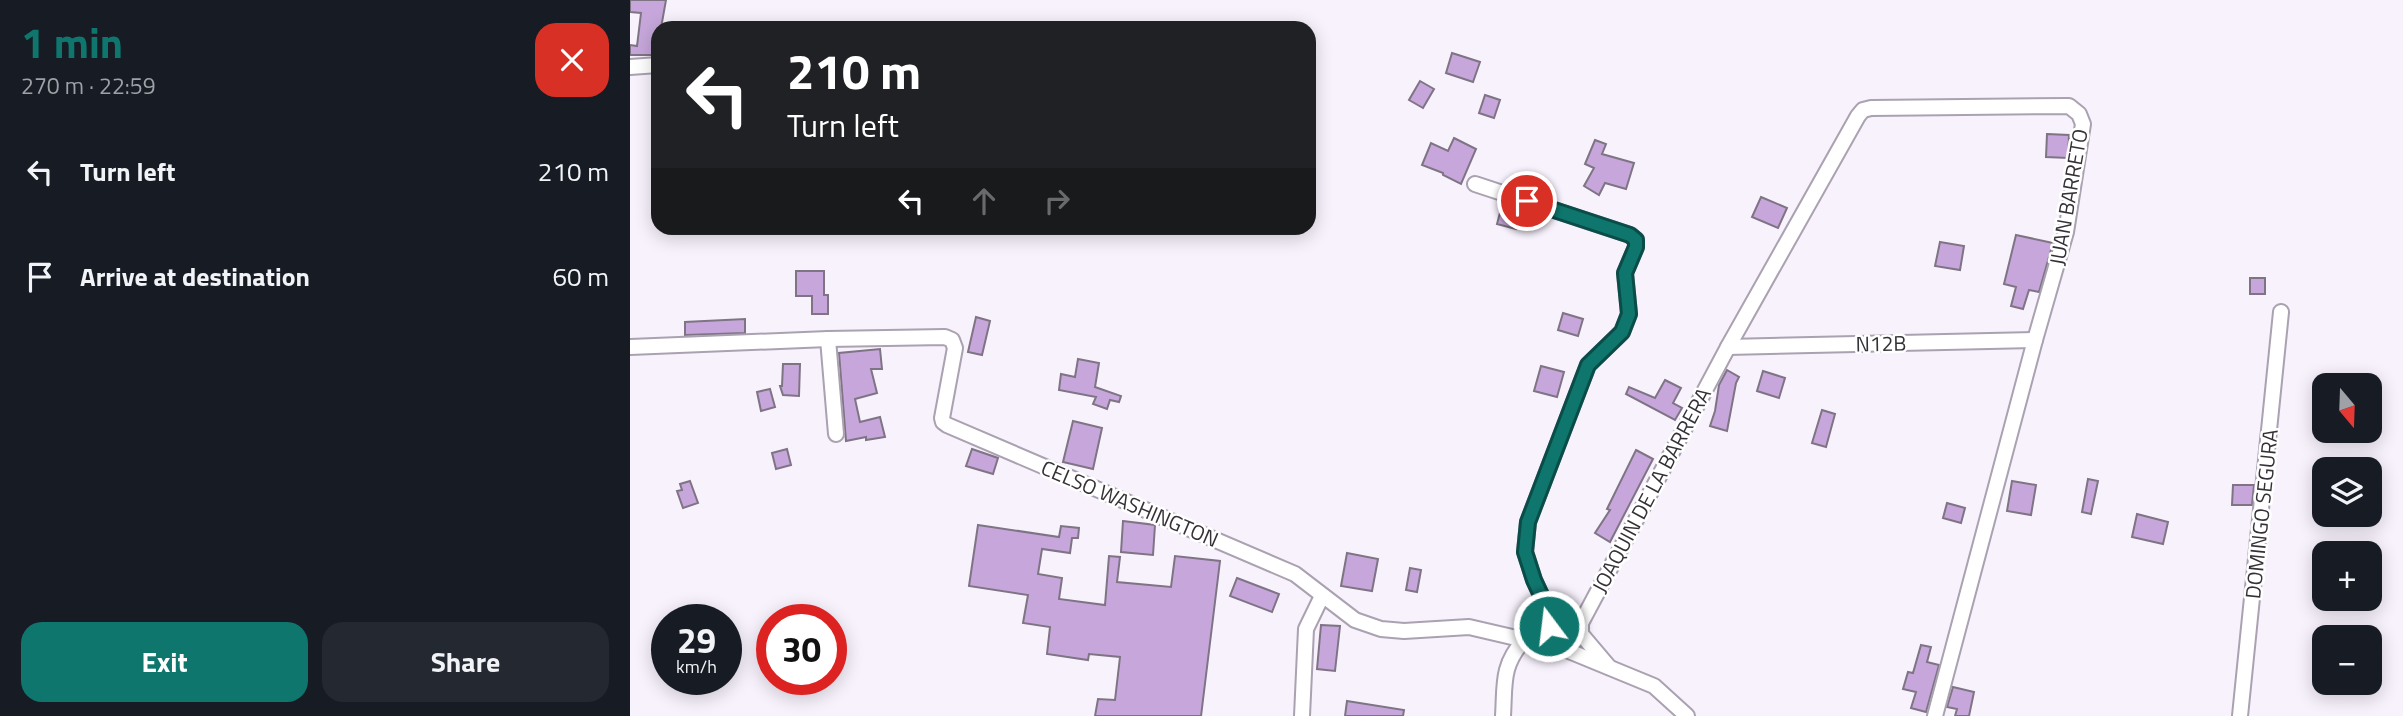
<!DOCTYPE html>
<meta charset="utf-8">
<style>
:root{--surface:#171b24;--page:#242831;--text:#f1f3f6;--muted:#9ea1a6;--accent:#0f766e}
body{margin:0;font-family:"Titillium Web",sans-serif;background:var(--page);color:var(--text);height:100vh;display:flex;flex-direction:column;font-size:26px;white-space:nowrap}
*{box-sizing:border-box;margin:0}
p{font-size:23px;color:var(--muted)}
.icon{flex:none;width:38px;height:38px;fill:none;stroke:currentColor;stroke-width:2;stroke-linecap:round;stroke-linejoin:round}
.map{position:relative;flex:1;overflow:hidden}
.drawer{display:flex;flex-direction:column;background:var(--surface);width:630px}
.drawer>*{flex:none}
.banner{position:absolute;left:21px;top:21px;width:665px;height:214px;border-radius:21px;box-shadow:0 4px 18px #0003;background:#202124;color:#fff;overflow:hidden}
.needle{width:46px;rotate:161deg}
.tools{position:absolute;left:1682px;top:373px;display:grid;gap:14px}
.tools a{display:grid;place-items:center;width:70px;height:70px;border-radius:14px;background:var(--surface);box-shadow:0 4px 18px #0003;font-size:35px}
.speed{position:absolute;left:21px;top:604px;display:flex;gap:14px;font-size:35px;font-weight:700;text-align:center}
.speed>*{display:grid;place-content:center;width:91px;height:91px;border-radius:50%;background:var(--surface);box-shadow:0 4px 18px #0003;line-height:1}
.speed small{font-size:18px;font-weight:400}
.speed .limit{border:10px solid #d22;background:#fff;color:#111}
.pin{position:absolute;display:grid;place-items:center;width:60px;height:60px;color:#fff;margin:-30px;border:4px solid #fff;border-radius:50%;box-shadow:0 2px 7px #0007}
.me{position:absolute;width:77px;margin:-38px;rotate:345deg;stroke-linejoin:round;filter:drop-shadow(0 0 5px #0008)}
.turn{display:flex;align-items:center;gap:24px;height:147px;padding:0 21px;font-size:32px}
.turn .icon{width:91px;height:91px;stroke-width:2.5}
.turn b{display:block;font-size:49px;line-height:60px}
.lanes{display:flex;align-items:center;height:66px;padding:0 21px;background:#0003;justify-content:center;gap:35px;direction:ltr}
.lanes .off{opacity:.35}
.round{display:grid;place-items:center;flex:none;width:74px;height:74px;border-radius:21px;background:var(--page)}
.overview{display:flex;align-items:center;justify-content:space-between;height:119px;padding:0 21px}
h1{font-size:42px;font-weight:700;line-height:52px;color:var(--accent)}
.cta{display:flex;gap:14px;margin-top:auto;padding:14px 21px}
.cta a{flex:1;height:80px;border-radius:21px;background:var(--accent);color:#fff;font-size:28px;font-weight:700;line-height:80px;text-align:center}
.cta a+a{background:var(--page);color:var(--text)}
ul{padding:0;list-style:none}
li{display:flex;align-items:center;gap:21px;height:105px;padding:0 21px}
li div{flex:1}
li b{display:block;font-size:26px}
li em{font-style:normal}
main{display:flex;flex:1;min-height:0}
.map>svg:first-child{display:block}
.building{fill:#c7a7db;stroke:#7e7484;stroke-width:2}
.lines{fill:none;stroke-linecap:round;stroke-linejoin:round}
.minor-casing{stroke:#aaa1b1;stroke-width:18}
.minor{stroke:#fff;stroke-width:14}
.route-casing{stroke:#0a4d48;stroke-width:18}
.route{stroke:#0f766e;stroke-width:12}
.labels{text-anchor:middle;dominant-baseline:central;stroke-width:5;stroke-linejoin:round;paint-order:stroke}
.street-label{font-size:21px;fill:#353137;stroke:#fff}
</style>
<main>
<section class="drawer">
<div class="overview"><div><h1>1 min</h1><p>270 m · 22:59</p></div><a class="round" style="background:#d93025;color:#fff"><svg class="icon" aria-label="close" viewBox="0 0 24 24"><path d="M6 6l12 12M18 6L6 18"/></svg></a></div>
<ul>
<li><svg class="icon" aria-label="left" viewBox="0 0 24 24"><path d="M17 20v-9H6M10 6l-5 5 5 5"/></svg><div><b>Turn left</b></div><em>210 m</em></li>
<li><svg class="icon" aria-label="arrive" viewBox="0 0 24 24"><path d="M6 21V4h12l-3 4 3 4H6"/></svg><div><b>Arrive at destination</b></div><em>60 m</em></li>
</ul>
<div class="cta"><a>Exit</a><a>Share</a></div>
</section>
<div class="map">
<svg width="1773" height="716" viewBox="0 0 1773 716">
<rect width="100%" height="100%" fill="#f8f2fd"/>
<g class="building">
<path d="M0 0H36L31 28H28L27 55H0V45L7 46 11 13 0 12Z"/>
<path d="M822 53 850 62 843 82 816 73Z"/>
<path d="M790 81 804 89 793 108 779 100Z"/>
<path d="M855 95 870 100 864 118 849 113Z"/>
<path d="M1417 134 1439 135 1438 158 1416 157Z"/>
<path d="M824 138 846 149 831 184 813 175V173L792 165 801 143 818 151Z"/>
<path d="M965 140 976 144 972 154 1004 163 996 189 975 183 969 195 954 186 964 168 955 164Z"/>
<path d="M1131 197 1157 208 1148 228 1122 217Z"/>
<path d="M872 205 891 210 886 229 867 224Z"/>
<path d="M1386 235 1423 243 1409 292 1399 290 1393 309 1381 306 1386 287 1374 284Z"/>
<path d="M1310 242 1334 246 1330 270 1305 266Z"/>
<path d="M166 271H194V295H198V314H182V296H166Z"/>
<rect x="1620" y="278" width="15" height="16"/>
<path d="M933 313 953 319 948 336 928 330Z"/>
<path d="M346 317 360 321 352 355 338 352Z"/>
<path d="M115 319V333L55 335V322Z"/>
<path d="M250 349 252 369H241L247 393 225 399 230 422 250 417 255 437 236 440V437L216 441 209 353Z"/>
<path d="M448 359 469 363 465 387 491 396 489 402 480 400 477 409 463 404 466 397 429 390 431 374 445 377Z"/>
<path d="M153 364H170L169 396 153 395 150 386H152Z"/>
<path d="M911 366 934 372 927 397 904 391Z"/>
<path d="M1097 370 1109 377 1106 383 1097 431 1080 426 1085 411 1089 385Z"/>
<path d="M1133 371 1155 378 1149 398 1127 391Z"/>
<path d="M1035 380 1051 388 1043 403 1052 408 1045 420 996 394 999 387 1025 398Z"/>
<path d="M140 389 145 407 131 411 127 392Z"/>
<path d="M1192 410 1205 414 1196 447 1182 443Z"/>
<path d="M443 421 472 428 463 469 433 462Z"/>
<path d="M157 449 161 465 146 469 142 453Z"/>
<path d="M342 449 368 458 363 474 336 466Z"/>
<path d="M1006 450 1023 459 980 542 965 533 980 510 977 509Z"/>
<path d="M1458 479 1468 481 1461 514 1452 512Z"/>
<path d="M60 481 68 503 53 508 47 491 52 490 50 484Z"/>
<path d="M1382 481 1406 485 1401 515 1377 511Z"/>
<path d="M1603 485H1624L1622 505H1602Z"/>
<path d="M1317 503 1335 508 1331 523 1313 518Z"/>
<path d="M1507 514 1538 522 1533 544 1502 537Z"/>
<path d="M493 521 525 525 523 555 491 552Z"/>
<path d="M348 525 429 537 431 526 449 528 448 538H442L440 553 412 549 408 574 432 578 429 599 475 605 479 556 490 557 487 582 541 587 545 556 590 561 571 716H465L468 699 485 700 490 657 459 654 458 660 417 654 420 627 393 623 398 595 339 586Z"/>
<path d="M717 553 748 559 742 591 711 586Z"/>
<path d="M780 568 791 570 787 592 776 590Z"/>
<path d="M607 578 649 594 642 612 600 596Z"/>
<path d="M691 625 710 626 705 671 687 669Z"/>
<path d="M1291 645 1301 647 1297 662 1309 665 1296 712 1281 708 1286 692 1273 689 1278 672 1283 673Z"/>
<path d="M1323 687 1344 692 1339 716H1325L1327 709 1317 707Z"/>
<path d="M717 701 774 710 773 716H715Z"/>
</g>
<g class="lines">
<defs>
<g id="minor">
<path d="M0 67 28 65"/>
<path d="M845 184 1000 235 1006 240V247L995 273 999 314 992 332 958 365 898 522 895 552 904 580 916 606 918 617 919 626 911 644"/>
<path d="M198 339 206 434"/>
<path d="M0 347 198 339 315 337 322 340 325 348 312 418 313 422 317 425 665 574 725 620 751 629 774 631 839 627 934 649 1024 686 1057 716"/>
<path d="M1098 347 1405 340"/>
<path d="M979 667 951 634V623L1098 347 1228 116 1233 110 1241 108 1439 106 1449 114 1453 124 1436 232 1405 340 1305 716"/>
<path d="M672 716 676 629 692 596"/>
<path d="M873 716C875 684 871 666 894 640"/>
<path d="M1610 716 1651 312"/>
</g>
</defs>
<use href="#minor" class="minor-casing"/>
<use href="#minor" class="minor"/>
</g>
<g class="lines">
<defs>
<path id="route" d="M897 201 1000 235 1006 240V247L995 273 999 314 992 332 958 365 898 522 895 552 904 580 916 606 919 626"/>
</defs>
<use href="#route" class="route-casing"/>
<use href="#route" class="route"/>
</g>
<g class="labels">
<g class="street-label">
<text transform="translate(1438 197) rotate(-80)">JUAN BARRETO</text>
<text transform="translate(1251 343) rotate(-1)">N12B</text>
<text transform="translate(1021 490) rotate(-62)">JOAQUIN DE LA BARRERA</text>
<text transform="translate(500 503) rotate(23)">CELSO WASHINGTON</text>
<text transform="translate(1631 514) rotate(-84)">DOMINGO SEGURA</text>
</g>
</g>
</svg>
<div class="tools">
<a><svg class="needle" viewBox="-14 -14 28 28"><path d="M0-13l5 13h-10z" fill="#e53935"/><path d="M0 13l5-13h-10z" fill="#9ea1a6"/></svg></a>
<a><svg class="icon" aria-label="layers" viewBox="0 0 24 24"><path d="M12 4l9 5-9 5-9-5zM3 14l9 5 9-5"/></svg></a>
<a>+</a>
<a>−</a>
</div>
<div class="speed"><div>29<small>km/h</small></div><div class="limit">30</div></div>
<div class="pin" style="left:897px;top:201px;background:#d93025"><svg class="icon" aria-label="arrive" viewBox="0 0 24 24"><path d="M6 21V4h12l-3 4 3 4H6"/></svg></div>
<svg class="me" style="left:919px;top:626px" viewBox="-20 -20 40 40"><circle r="17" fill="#0f766e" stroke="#fff" stroke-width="3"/><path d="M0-11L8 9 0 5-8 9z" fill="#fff"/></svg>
<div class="banner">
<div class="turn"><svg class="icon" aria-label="left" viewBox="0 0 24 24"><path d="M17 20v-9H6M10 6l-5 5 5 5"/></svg><div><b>210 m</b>Turn left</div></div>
<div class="lanes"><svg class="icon" aria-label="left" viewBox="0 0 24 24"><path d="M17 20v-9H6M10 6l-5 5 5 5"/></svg><svg class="icon off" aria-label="ahead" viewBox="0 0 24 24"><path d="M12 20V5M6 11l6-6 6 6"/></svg><svg class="icon off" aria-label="right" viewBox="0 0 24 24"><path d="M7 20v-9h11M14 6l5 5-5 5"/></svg></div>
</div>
</div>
</main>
